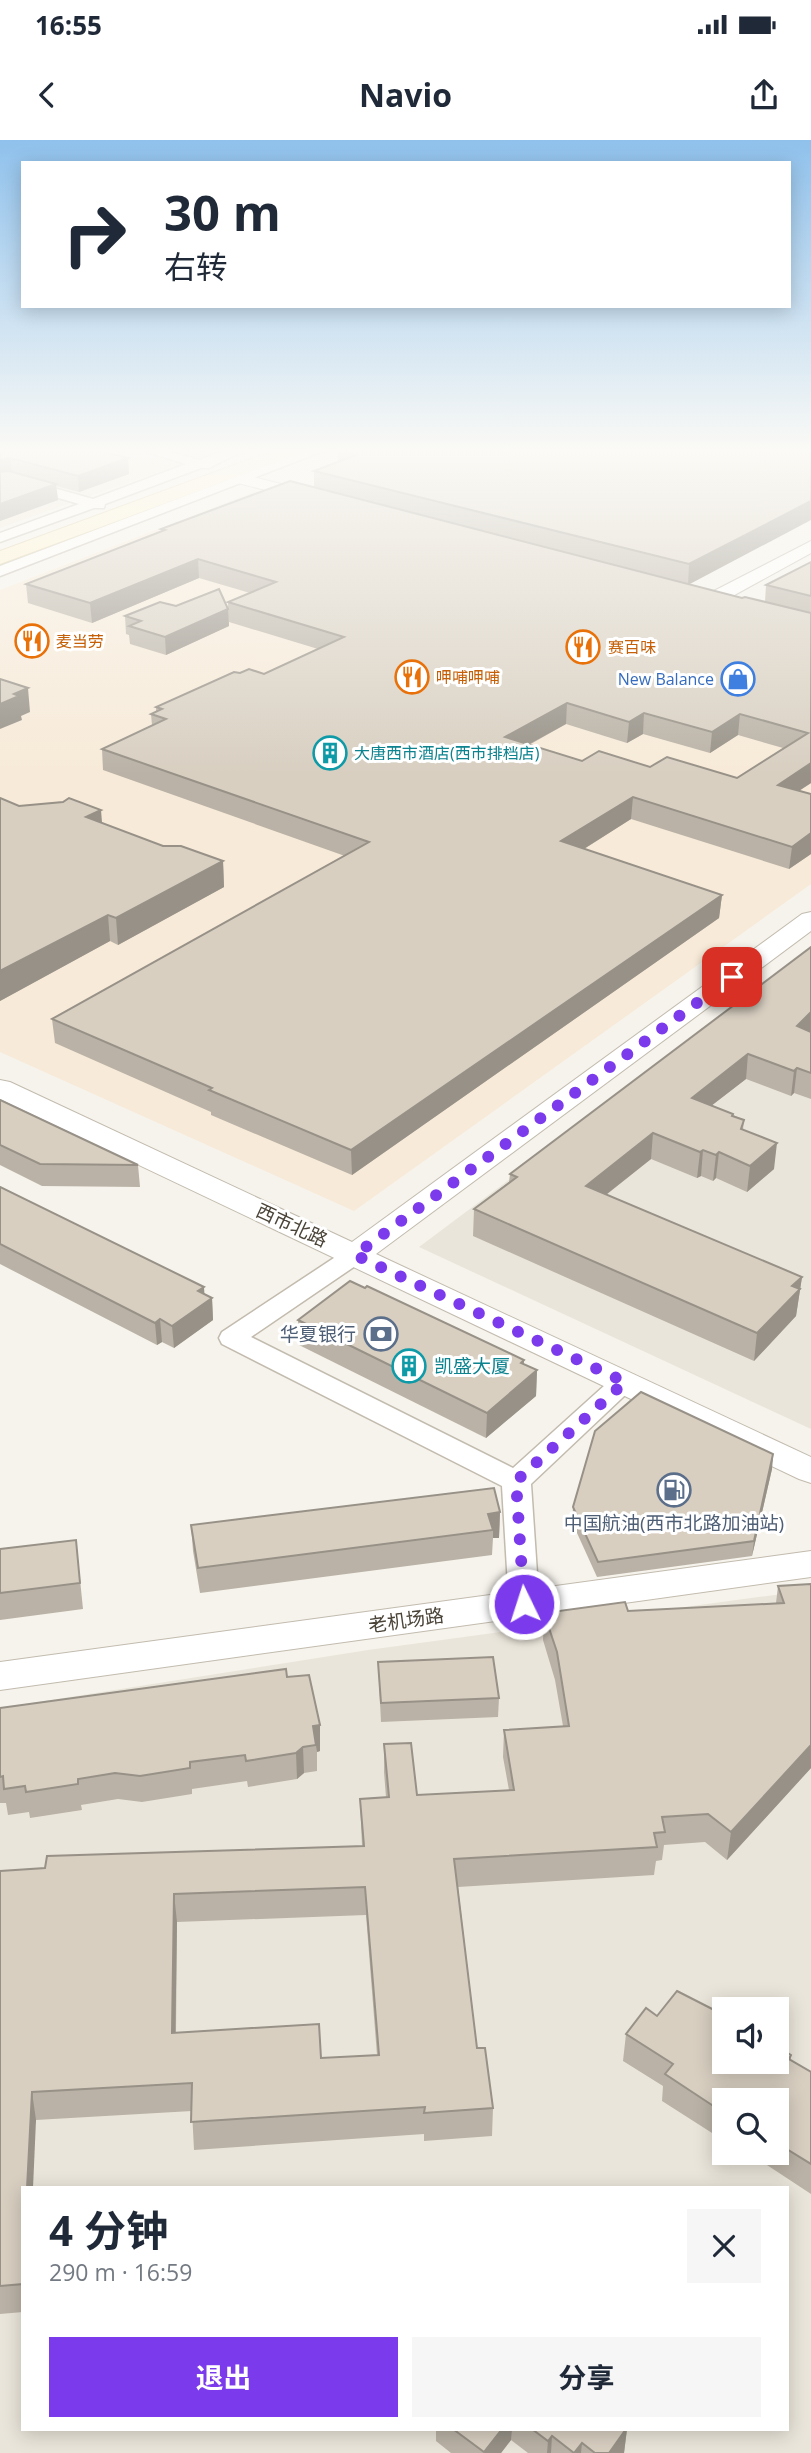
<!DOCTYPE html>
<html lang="zh">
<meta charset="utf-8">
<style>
:root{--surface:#fff;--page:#f6f6f7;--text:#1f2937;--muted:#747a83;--accent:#7c3aed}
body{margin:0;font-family:"Open Sans","Noto Sans SC",sans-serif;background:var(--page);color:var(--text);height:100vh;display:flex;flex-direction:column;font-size:26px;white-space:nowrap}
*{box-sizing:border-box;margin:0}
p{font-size:23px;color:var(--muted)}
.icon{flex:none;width:38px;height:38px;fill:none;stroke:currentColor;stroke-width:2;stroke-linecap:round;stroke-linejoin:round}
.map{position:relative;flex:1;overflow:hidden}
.panel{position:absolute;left:21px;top:2046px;width:768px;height:245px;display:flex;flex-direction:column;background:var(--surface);border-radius:0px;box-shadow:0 4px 18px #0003}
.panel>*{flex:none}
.top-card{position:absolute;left:21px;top:21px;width:770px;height:147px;border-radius:0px;box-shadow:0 4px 18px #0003;background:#fff;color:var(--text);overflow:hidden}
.tools{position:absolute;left:712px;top:1857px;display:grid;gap:14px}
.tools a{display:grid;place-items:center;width:77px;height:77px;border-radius:0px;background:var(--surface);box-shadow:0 4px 18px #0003;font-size:35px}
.pin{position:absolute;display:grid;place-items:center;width:60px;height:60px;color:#fff;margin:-30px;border-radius:14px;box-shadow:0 4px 10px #0006}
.me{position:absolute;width:77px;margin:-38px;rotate:356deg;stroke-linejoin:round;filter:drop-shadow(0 0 5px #0008)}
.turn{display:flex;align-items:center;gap:24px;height:147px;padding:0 28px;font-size:32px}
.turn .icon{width:91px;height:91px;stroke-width:2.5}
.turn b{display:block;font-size:49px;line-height:60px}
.round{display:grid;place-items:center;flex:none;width:74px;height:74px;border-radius:0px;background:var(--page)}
.summary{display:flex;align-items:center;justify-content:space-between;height:119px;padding:0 28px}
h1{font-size:42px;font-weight:700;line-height:52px}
.button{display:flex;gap:14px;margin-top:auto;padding:14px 28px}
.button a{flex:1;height:80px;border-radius:0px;background:var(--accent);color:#fff;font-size:28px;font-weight:700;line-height:80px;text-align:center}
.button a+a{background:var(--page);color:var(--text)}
.status{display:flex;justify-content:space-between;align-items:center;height:49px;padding:0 35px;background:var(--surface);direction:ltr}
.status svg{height:19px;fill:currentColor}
header{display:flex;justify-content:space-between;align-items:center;height:91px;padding:0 28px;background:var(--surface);font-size:32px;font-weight:700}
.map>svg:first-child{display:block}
.residential{fill:#eae5da;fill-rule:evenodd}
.commercial{fill:#f7ead8}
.education{fill:#efe8d6}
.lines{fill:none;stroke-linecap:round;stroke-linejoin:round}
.minor-casing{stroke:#c2bbae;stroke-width:3}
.tertiary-casing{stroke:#c2bbae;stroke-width:2}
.secondary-casing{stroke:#d6c79b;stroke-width:2}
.minor{fill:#fff;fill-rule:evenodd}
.tertiary{fill:#fff;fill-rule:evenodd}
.secondary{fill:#fff3cd;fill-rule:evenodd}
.wall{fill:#bab2a6;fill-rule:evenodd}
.shaded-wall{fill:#979187}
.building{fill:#d8cfc1;stroke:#979187;stroke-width:2;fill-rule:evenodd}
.route{stroke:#7c3aed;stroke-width:12;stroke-dasharray:0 21.6}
.labels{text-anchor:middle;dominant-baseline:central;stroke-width:6;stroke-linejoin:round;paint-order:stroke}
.far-food-label{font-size:16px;fill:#c56008;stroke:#fff;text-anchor:start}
.far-shop-label{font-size:16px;fill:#366cbe;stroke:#fff;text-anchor:end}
.far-culture-label{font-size:16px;fill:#0d838f;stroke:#fff;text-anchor:start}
.street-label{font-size:19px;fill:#4b4439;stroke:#fff}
.service-label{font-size:19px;fill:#4e5e75;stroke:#fff;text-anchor:end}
.culture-label{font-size:19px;fill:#0d838f;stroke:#fff;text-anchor:start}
</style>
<div class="status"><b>16:55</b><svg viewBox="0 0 49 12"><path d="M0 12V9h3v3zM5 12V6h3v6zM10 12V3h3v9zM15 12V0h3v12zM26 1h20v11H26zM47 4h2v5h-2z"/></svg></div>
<header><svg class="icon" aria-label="back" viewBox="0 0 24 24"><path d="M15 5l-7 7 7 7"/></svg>Navio<svg class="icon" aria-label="share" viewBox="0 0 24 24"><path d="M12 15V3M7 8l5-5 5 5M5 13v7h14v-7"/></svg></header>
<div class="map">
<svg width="811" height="2313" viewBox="0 0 811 2313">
<rect width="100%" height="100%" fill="#f6f3ec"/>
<g class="residential">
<path d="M811 814V1289L419 1107Z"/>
<path d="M811 1450V2313H0V1568L368 1510ZM724 1869H777V1922H724ZM724 1960H777V2012H724ZM23 2048H788V2289H23Z"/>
</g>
<path class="commercial" d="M256 351 811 498V744L354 1071 0 912V450Z"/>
<path class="education" d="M0 310H220L0 388Z"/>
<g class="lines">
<defs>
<g id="minor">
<path d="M141 310H163L199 320 226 310H245L209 328H201L105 364 104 368H94L0 402V393L79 364 11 344 0 347V339L11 336 93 359 186 324Z"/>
<path d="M307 310H326L0 436V426Z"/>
<path d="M355 1107 364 1110 368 1115 364 1120 251 1197 513 1328 615 1236 625 1233 635 1236 639 1242 531 1344 539 1463 535 1471 524 1474 513 1471 509 1463 502 1346 222 1204 219 1198 222 1192 346 1110Z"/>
</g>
<g id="tertiary">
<path d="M225 330 321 354 323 358 315 363 219 338 217 335Z"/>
<path d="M811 401V413L720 463H706L704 459 706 455Z"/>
<path d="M811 772V791L376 1114 811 1317V1343L799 1339 0 959V940L10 942 352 1102 802 774Z"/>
<path d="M811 1411V1437L0 1550V1522Z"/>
</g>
<path id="secondary" d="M275 310H301L299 314 0 424V411Z"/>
</defs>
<use href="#minor" class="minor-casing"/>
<use href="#tertiary" class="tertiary-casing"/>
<use href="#secondary" class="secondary-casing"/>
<use href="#minor" class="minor"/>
<use href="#tertiary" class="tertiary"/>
<use href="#secondary" class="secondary"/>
</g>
<g class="wall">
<path d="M0 310 128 318 129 334 79 352 56 346 58 360 0 381Z"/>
<path d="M337 310H811L689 444 742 458 765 462 766 445 811 422V643L799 651 811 654V714L789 729 631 679 584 709 722 755 719 778 352 1035 211 975V972L55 903 52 879 345 716 103 630 102 609 152 585 151 574 156 572V567L240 533 264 534 318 509 229 482V486L166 515 130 504 129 495 126 494 125 476 176 466 228 469V462L250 453 199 438 92 483 28 463 26 444 161 391V389L314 348V331L338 322ZM566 584 627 603 643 594 710 613 738 595 783 608 737 638 650 627 582 621 529 605Z"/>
<path d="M0 658 19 666 102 683 163 706 223 721 224 747 118 805 110 801 0 861Z"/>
<path d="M811 807V959L794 953 791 956 746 939 712 965 744 980 743 990 774 1029 747 1052 716 1038 713 1041 701 1036 697 1038 651 1019 606 1055 802 1137 796 1176 754 1221 473 1096 474 1069 509 1042 510 1034Z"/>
<path d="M0 960 138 1025 140 1047 42 1046 0 1025Z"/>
<path d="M0 1047 212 1158 213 1180 174 1208 162 1202 157 1205 0 1124Z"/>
<path d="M298 1180 523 1224 537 1230 536 1256 486 1298 299 1205Z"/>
<path d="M773 1314 772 1329 752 1416 597 1437 572 1382 573 1367Z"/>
<path d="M500 1372 499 1398H493L492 1415 200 1453 193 1411 191 1385Z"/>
<path d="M76 1400 83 1469 0 1480V1409Z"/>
<path d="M811 1444V1628L727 1720 705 1702 664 1705 662 1720 656 1721 654 1735 458 1747 477 1908 493 1968 492 1996 424 2001V1994L194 2010 192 1971 36 1980 23 2048V2172L0 2174V1731L362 1706 360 1659 386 1657 384 1632V1604L417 1655 509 1650 503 1617 504 1590 563 1586 555 1540 543 1500 544 1473 628 1471 776 1463 778 1446ZM366 1775 377 1915 321 1918 176 1893 177 1782Z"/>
<path d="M378 1522 499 1558 498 1577 381 1582Z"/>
<path d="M287 1537 320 1585V1611L317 1612V1631L304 1633 297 1639 248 1647 247 1641 192 1649V1654L142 1662 118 1659 81 1665 82 1670 30 1678 29 1672 8 1675 6 1663H0V1568Z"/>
<path d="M724 1875 791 1915V1920L811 1932V2054L747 2012H777V1960H724V1998L723 2000 662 1961 663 1946 623 1921 626 1894 657 1876Z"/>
<path d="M436 2289H627L624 2313H528L511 2300 501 2313H451L436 2301Z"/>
</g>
<g class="shaded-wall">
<path d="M10 318 12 333 0 336V320Z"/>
<path d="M128 318 129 334 79 352 78 336Z"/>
<path d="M56 344 58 360 0 381V364Z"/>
<path d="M811 361V380L688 445 689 424Z"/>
<path d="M198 419 199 438 92 483 90 463Z"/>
<path d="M228 469 229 486 166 515 165 497Z"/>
<path d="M28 548 30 572 21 576 22 580 0 589V564L14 554Z"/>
<path d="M567 563 566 584 504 618 505 597Z"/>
<path d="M644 573 643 594 627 603 629 582Z"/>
<path d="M740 574 738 595 710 613 712 592Z"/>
<path d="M811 623V643L775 666 778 645Z"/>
<path d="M633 657 631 679 560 724 561 701Z"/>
<path d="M101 670 103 695 86 677Z"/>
<path d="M811 693V714L789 729 792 707Z"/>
<path d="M223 721 224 747 118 805 116 778Z"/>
<path d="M722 755 719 778 352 1035 351 1010Z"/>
<path d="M108 775 110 801 0 861V831Z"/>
<path d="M811 872V893L797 886Z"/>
<path d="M748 914 746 939 689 983 692 958Z"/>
<path d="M797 928 794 953 791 956 794 931Z"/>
<path d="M653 993 651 1019 584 1072 586 1046Z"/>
<path d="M777 1003 774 1029 747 1052 750 1026Z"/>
<path d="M703 1010 701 1036 697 1038 700 1012Z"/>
<path d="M719 1012 716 1038 713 1041 716 1015Z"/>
<path d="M802 1137 796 1176 754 1221 757 1193 792 1146Z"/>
<path d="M204 1147 205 1163 212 1158 213 1180 174 1208 172 1186 198 1151Z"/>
<path d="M160 1179 162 1202 157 1205 155 1183Z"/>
<path d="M524 1220 523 1243 537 1230 536 1256 486 1298 487 1273 521 1223Z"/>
<path d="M773 1314 772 1329 752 1416 754 1401Z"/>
<path d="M500 1372 499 1398H493V1390L488 1374Z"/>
<path d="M320 1585V1611L317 1612 313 1586Z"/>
<path d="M811 1605V1628L727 1720 731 1692Z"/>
<path d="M303 1607 304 1633 297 1639 296 1613Z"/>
<path d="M174 1754 177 1782 175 1921 172 1893Z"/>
<path d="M32 1952 36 1980 33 2048H27Z"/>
<path d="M502 2289H512L511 2300 501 2313H484Z"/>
<path d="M627 2289 624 2313H609Z"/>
<path d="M552 2296 551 2313H547L548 2301Z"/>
<path d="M582 2303 581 2313H575Z"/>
</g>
<g class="building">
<path d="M0 310H96L128 318 78 336 10 318 0 320Z"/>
<path d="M340 310H811V361L689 424 314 331 356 315Z"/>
<path d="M9 331 56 344 0 364V332Z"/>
<path d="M290 341 742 458 745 457 811 473V623L778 645 811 654V693L792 707 633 657 561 701 722 755 351 1010 209 950 212 948 52 879 369 702 102 609 166 579 151 574 162 569 156 567 234 532 240 533 249 529 264 534 344 497 228 462 276 442 198 419 90 463 26 444 165 390 161 389ZM567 563 629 582 644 573 712 592 740 574 808 593 737 638 667 617 650 627 599 611 582 621 505 597Z"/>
<path d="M811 422V456L766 445Z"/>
<path d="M219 449 228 469 165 497 129 486 141 481 125 476 160 462 176 466Z"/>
<path d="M0 539 28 548 14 554 19 556 0 564Z"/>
<path d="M0 658 19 666 63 662 69 658 101 670 86 677 163 706H181L223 721 116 778 108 775 0 831Z"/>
<path d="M811 807V872L797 886 811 892V933L797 928 794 931 748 914 692 958 733 974 732 976 744 980 741 989 777 1003 750 1026 719 1012 716 1015 703 1010 700 1012 653 993 586 1046 802 1137 792 1146 800 1149 757 1193 474 1069 517 1037 510 1034Z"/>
<path d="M0 960 138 1025 40 1024 0 1005Z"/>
<path d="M0 1047 204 1147 198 1151 212 1158 172 1186 160 1179 155 1183 0 1104Z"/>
<path d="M350 1141 365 1148 367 1146 524 1220 521 1223 537 1230 487 1273 298 1180Z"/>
<path d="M641 1252 773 1314 754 1401 598 1422 573 1367 595 1291Z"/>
<path d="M494 1348 500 1372 488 1374 493 1390 198 1428 191 1385Z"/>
<path d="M76 1400 80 1443 0 1453V1409Z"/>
<path d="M811 1444V1605L731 1692 708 1674 662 1677 665 1692 654 1693 657 1707 454 1719 477 1908H485L493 1968 424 1973 425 1967 191 1982 192 1943 32 1952 27 2048H23V2144L0 2146V1731L45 1728 47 1716 364 1706 360 1659 389 1657 384 1604 411 1603 417 1655 514 1650 504 1590 569 1586 557 1512 544 1473 625 1462 628 1471 784 1463 778 1446ZM365 1747 379 1915 321 1918 319 1884 172 1893 174 1754Z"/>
<path d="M493 1517 499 1558 381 1563 378 1522Z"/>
<path d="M286 1529 287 1537 309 1535 320 1585 313 1586 316 1605 303 1607 296 1613 246 1621 245 1615 190 1622V1628L140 1636 115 1633 78 1639V1644L26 1652 25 1646 4 1649 3 1636 0 1637V1568Z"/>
<path d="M677 1851 724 1875V1874V1922H777V1906L791 1915 789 1919 811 1932V2024L777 2003V1960H724V1973L665 1934 673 1924 626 1894 646 1868 657 1876Z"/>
<path d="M453 2289H502L484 2312Z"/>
<path d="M532 2289H626L609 2313H595L582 2303 574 2313 552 2296 548 2301Z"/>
</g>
<linearGradient id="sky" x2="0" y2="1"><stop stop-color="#8fc1ec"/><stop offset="0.49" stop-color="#fbfaf6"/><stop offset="1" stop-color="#fbfaf6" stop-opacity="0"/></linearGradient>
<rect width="811" height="634" fill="url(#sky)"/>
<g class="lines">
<path class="route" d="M524 1464 516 1341 625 1242 355 1115 732 837"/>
</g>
<defs>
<symbol id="restaurant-ring" viewBox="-11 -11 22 22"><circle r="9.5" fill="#fff" stroke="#e8710a" stroke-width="1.5"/><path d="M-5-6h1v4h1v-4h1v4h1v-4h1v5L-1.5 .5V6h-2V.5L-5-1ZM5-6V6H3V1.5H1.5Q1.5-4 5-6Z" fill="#e8710a"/></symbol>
<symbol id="shop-ring" viewBox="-11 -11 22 22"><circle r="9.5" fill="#fff" stroke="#3f7fe0" stroke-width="1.5"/><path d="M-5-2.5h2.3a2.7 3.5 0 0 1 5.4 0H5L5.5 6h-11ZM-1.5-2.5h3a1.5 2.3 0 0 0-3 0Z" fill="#3f7fe0"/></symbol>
<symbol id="building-ring" viewBox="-11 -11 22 22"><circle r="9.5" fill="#fff" stroke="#0f9aa8" stroke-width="1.5"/><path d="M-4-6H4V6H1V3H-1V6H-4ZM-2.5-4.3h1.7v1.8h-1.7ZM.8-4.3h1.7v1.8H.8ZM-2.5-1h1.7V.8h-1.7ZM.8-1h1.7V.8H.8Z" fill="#0f9aa8"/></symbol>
<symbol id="bank-ring" viewBox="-11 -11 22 22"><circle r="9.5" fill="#fff" stroke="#5c6f8a" stroke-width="1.5"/><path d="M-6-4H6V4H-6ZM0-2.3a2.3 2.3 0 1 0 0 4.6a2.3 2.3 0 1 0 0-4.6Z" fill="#5c6f8a"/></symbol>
<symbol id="fuel-ring" viewBox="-11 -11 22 22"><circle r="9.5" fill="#fff" stroke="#5c6f8a" stroke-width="1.5"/><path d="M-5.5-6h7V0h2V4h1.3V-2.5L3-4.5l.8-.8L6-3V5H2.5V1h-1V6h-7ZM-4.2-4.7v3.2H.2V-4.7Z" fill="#5c6f8a"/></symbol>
</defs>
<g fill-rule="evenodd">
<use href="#restaurant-ring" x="13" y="482" width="38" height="38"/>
<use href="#restaurant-ring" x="564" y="488" width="38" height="38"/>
<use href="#restaurant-ring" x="393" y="518" width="38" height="38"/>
<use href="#shop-ring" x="719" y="520" width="38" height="38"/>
<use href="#building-ring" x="311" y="594" width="38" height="38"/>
<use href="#bank-ring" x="362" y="1175" width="38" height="38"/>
<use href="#building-ring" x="390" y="1207" width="38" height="38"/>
<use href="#fuel-ring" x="655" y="1331" width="38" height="38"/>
</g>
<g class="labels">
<g class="far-food-label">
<text x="56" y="501">麦当劳</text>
<text x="608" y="507">赛百味</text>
<text x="436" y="537">呷哺呷哺</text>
</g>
<g class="far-shop-label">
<text x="714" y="539">New Balance</text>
</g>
<g class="far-culture-label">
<text x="354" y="613">大唐西市酒店(西市排档店)</text>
</g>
<g class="street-label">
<text transform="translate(292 1085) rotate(25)">西市北路</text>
<text transform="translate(406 1480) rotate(-8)">老机场路</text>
</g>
<g class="service-label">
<text x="356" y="1194">华夏银行</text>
<text x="674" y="1383" text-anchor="middle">中国航油(西市北路加油站)</text>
</g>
<g class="culture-label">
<text x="434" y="1226">凯盛大厦</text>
</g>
</g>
</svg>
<div class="tools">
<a><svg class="icon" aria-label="sound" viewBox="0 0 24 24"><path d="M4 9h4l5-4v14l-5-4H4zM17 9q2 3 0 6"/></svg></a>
<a><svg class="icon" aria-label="search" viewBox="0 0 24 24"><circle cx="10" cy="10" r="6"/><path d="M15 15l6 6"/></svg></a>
</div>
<div class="pin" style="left:732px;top:837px;background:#d93025"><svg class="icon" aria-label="arrive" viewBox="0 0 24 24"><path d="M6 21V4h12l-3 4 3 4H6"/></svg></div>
<svg class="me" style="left:524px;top:1464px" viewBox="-20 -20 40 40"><circle r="17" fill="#7c3aed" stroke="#fff" stroke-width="3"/><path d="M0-11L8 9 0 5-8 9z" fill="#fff"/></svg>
<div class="top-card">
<div class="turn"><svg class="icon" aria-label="right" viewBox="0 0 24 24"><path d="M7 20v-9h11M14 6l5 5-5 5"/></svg><div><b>30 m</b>右转</div></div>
</div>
<section class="panel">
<div class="summary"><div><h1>4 分钟</h1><p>290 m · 16:59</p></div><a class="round"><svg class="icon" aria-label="close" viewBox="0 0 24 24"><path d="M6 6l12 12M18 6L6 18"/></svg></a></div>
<div class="button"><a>退出</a><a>分享</a></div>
</section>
</div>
